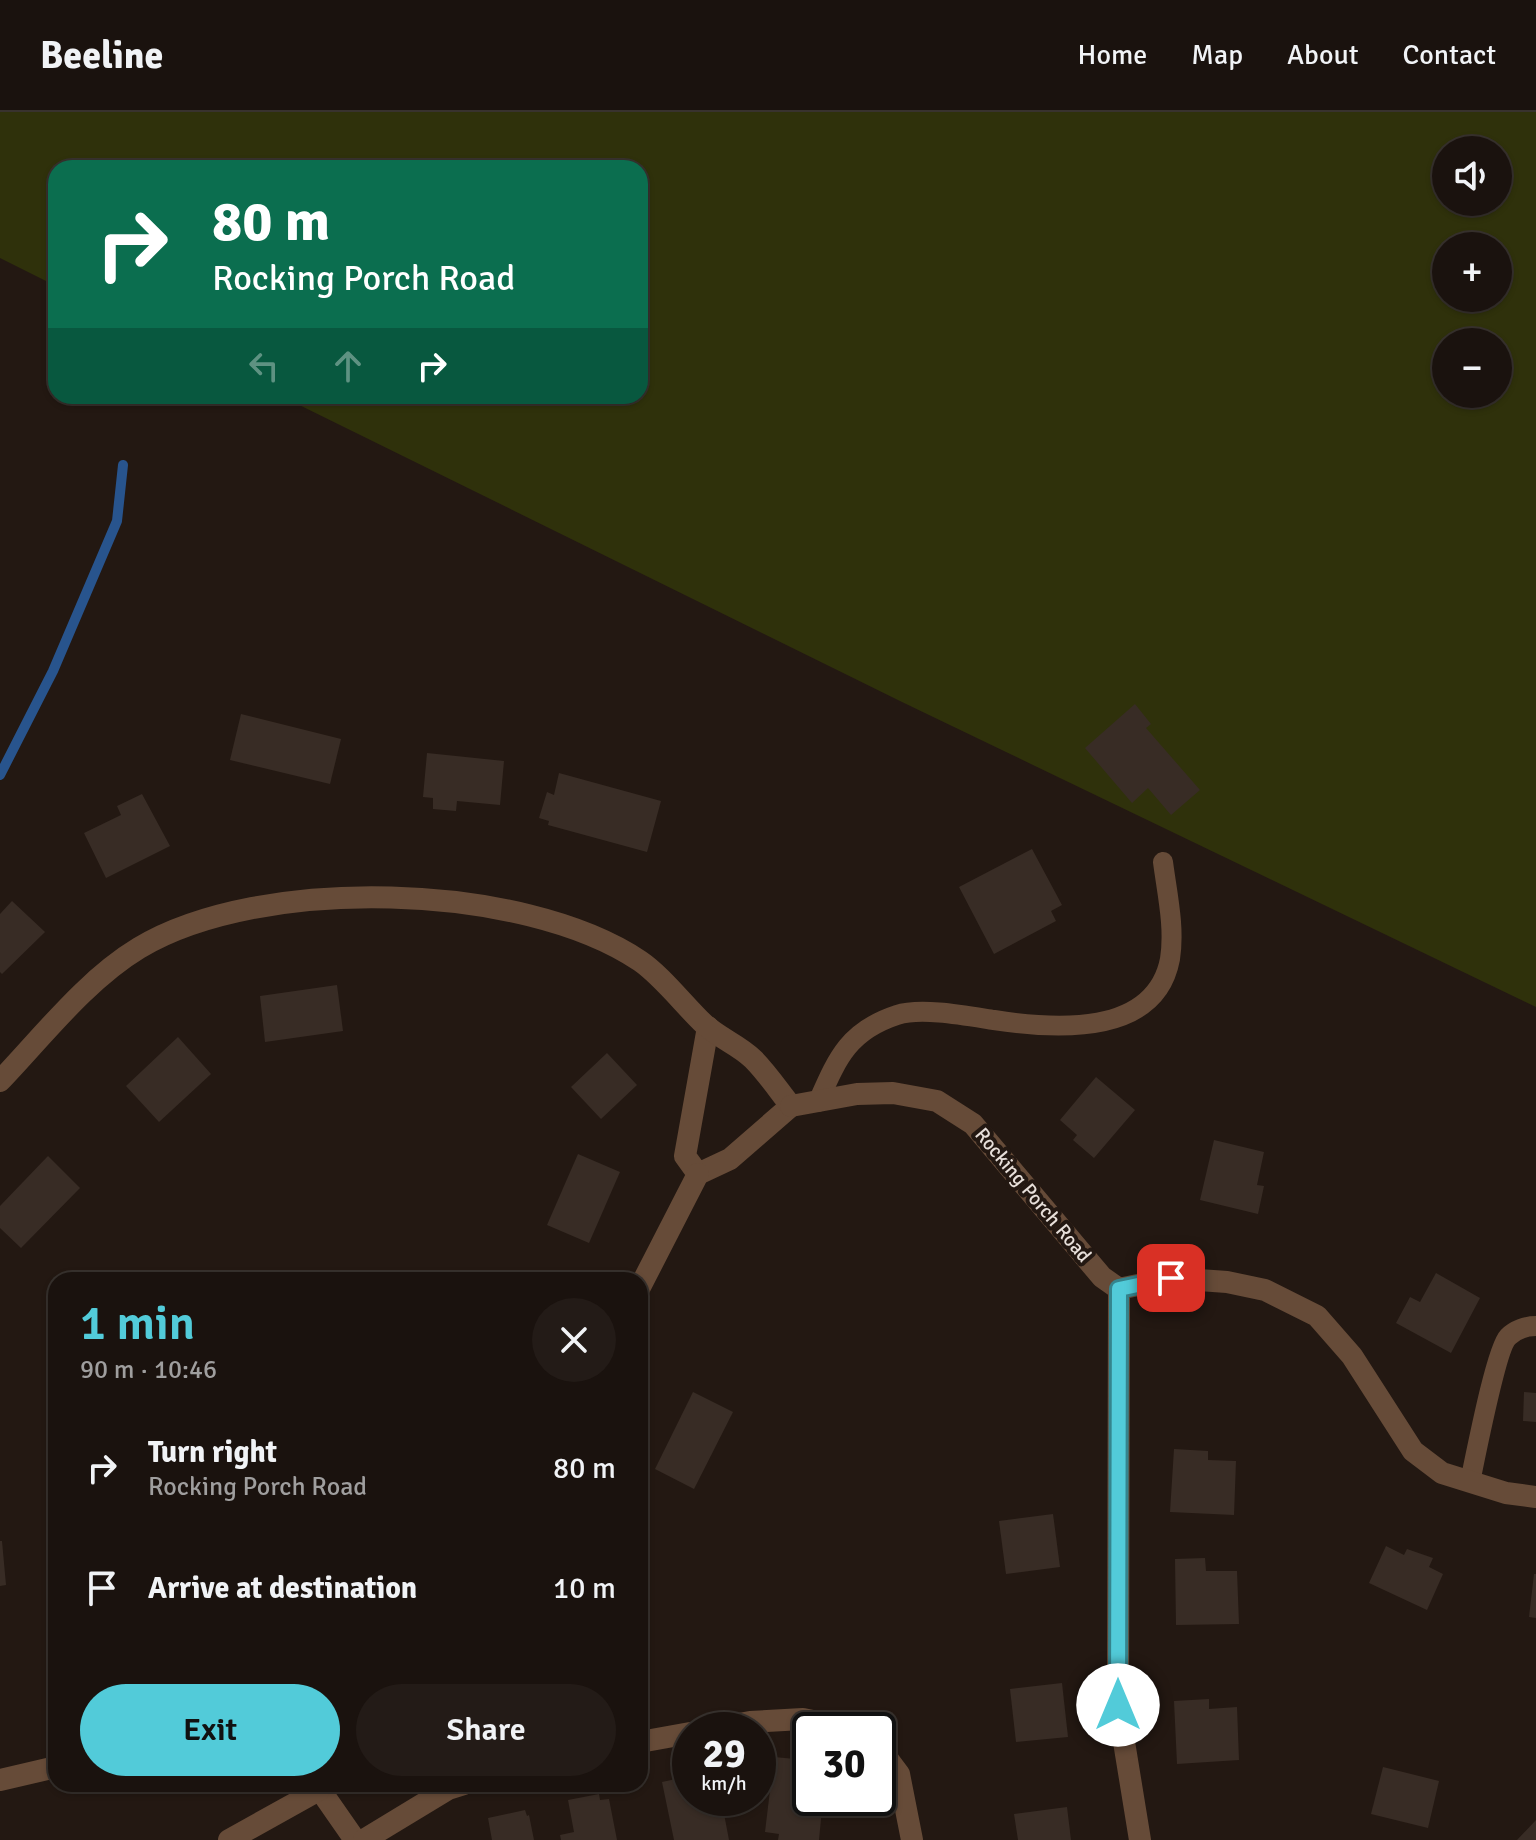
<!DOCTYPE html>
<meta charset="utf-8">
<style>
:root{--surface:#1a120e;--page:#231b17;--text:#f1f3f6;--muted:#9f9e9e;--line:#38322e;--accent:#52cbd9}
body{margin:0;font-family:Signika,sans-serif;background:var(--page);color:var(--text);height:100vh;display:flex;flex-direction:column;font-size:30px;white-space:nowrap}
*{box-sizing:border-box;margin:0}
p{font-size:26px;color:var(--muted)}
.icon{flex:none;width:44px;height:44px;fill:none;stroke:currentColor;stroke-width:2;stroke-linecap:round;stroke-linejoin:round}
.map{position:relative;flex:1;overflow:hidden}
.side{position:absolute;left:48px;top:1160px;width:600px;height:520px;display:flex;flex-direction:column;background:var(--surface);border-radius:24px;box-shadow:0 2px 6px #0004,0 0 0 2px var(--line)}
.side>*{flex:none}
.top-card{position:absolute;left:48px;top:48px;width:600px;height:244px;border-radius:24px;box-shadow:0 2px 6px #0004,0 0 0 2px var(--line);background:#0b6e4f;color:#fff;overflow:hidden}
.tools{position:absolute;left:1432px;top:24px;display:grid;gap:16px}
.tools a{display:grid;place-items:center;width:80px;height:80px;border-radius:50%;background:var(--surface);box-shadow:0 2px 6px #0004,0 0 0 2px var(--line);font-size:40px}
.speed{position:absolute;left:672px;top:1600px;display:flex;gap:16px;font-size:40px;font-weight:700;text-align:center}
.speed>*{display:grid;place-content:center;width:104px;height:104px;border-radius:50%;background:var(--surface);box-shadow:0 2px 6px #0004,0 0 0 2px var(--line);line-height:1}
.speed small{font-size:20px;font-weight:400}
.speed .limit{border:4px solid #111;border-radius:12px;background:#fff;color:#111}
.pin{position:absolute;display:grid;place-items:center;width:68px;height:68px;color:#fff;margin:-34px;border-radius:16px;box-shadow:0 4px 12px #0006}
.me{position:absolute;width:88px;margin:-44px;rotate:0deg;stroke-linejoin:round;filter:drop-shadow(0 0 6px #0008)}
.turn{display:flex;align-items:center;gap:28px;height:168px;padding:0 32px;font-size:36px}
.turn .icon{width:104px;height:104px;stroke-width:2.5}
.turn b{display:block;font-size:56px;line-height:68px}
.lanes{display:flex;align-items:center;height:76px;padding:0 32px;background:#0003;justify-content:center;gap:40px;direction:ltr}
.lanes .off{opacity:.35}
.round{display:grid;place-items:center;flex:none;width:84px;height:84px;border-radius:42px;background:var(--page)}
.head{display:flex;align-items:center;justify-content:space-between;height:136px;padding:0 32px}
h1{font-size:48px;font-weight:600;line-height:60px;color:var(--accent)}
.action{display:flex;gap:16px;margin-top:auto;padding:16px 32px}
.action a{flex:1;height:92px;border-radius:48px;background:var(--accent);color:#111;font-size:32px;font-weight:600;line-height:92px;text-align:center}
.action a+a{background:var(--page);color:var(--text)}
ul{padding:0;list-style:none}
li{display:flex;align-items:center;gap:24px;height:120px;padding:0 32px}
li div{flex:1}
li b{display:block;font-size:30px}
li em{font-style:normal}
header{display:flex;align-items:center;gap:48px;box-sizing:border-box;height:112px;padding:0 40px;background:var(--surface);border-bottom:2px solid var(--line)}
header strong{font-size:38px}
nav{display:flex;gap:44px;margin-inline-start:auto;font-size:28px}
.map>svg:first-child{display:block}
.green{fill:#2f310b;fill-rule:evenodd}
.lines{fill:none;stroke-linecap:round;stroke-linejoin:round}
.stream{stroke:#28548d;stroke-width:10}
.building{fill:#382c25}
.service{stroke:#664b38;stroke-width:20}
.minor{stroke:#664b38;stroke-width:22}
.route-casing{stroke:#35848d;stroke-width:20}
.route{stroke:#52cbd9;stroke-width:14}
.labels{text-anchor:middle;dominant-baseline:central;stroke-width:8;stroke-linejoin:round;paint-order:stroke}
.street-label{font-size:20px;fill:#e7dfda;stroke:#231812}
</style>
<header>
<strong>Beeline</strong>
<nav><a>Home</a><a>Map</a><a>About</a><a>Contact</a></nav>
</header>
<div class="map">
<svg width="1536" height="1728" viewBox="0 0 1536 1728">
<rect width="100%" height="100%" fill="#231812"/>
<path class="green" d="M0 0H1536V895L902 590 281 284H640V56H56V174L0 146ZM1446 38H1498V90H1446ZM1446 134H1498V186H1446ZM1446 230H1498V282H1446Z"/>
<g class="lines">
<path class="stream" d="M0 663 53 559 117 409 123 353"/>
</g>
<g class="building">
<path d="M1135 592 1151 612 1146 616 1200 678 1171 703 1148 676 1132 691 1085 636Z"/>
<path d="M241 602 341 627 330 672 230 648Z"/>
<path d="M427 641 504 649 500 693 457 689 456 699 433 697V686L423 685Z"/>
<path d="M559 661 661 689 647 740 548 713 549 709 539 706 547 680 554 683Z"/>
<path d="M142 682 170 734 106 766 84 721 121 703 117 694Z"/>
<path d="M1032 737 1062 793 1051 799 1056 809 994 842 959 775Z"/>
<path d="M12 789 45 820 2 862 0 860V802Z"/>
<path d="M337 873 343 919 265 930 260 884Z"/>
<path d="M178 925 211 962 159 1010 126 974Z"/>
<path d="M607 941 637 973 601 1007 571 975Z"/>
<path d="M1096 965 1135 998 1094 1046 1073 1028 1077 1023 1060 1008Z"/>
<path d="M1214 1028 1264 1040 1257 1073 1264 1074 1258 1102 1200 1088Z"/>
<path d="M578 1042 620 1060 589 1131 547 1113Z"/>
<path d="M48 1044 80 1076 21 1136 0 1116V1094Z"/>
<path d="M1436 1161 1480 1186 1451 1241 1396 1211 1410 1185 1420 1190Z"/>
<path d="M693 1280 733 1300 694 1377 655 1357Z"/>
<path d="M1524 1280 1536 1281V1310L1523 1309Z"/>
<path d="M1174 1337 1208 1339V1348L1236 1349 1234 1403 1170 1400Z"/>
<path d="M1053 1402 1060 1455 1006 1462 999 1409Z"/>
<path d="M0 1429H2L6 1473 0 1474Z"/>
<path d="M1386 1434 1404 1443 1407 1437 1433 1446 1429 1455 1443 1462 1427 1498 1369 1471Z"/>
<path d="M1205 1446 1206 1459H1237L1239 1512 1176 1513 1175 1447Z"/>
<path d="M1534 1462H1536V1506L1529 1505Z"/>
<path d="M1062 1571 1068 1625 1016 1630 1010 1577Z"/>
<path d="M1209 1587V1597L1237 1595 1239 1648 1177 1652 1174 1589Z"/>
<path d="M774 1645 806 1648 805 1654 810 1655V1686H823L819 1728H778L779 1722 765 1720Z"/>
<path d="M1383 1655 1439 1669 1428 1716 1371 1702Z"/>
<path d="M690 1664V1686H721L729 1728H674L662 1670Z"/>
<path d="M599 1682 600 1688 609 1687 617 1728H561L560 1723 574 1720 568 1688Z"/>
<path d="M1067 1695 1071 1728H1018L1014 1702Z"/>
<path d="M525 1698 527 1704 529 1703 534 1728H492L488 1706Z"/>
<path d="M1536 1708V1728H1517Z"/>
</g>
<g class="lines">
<g class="service">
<path d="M818 990C837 947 848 919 897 903 921 895 968 904 994 908 1052 917 1155 926 1170 847 1175 815 1167 781 1163 750"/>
<path d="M1470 1370C1475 1347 1496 1237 1508 1225 1515 1218 1526 1214 1536 1214"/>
</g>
<g class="minor">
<path d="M708 915 685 1044 698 1062 730 1047 791 994"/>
<path d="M0 969C43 924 86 868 139 836 260 763 523 770 640 849 662 864 684 893 704 912 719 926 739 933 753 947 767 961 779 979 791 994"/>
<path d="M791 994 857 982 893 981 937 989 973 1012 1102 1165 1119 1177 1171 1166 1227 1170 1265 1178 1317 1204 1352 1244 1413 1339 1442 1361 1506 1381 1536 1385"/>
<path d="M640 1175 698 1062"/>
<path d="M1119 1177 1118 1593 1140 1728"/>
<path d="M706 1618 750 1610 803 1607 857 1618"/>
<path d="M640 1630 690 1621"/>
<path d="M878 1634 899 1662 912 1728"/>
<path d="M0 1668 56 1655"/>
<path d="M316 1672 355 1728"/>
<path d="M229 1728 319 1678"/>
<path d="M364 1728 448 1677 464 1672"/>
</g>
</g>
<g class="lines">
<defs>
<path id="route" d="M1118 1593 1119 1177 1171 1166"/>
</defs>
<use href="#route" class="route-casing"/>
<use href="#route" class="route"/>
</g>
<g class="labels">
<g class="street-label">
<text transform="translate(1033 1083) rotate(50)">Rocking Porch Road</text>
</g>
</g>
</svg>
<div class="tools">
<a><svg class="icon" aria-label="sound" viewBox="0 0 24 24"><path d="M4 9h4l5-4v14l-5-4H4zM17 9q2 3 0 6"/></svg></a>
<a>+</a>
<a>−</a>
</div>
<div class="speed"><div>29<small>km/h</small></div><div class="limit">30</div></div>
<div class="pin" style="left:1171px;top:1166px;background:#d93025"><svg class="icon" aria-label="arrive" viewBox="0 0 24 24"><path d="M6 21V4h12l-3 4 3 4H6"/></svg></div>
<svg class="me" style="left:1118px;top:1593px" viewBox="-20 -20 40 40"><circle r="19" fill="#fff"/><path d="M0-13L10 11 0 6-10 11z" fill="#52cbd9"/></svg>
<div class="top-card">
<div class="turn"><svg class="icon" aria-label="right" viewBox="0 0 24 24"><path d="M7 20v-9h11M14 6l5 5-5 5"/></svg><div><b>80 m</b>Rocking Porch Road</div></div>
<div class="lanes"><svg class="icon off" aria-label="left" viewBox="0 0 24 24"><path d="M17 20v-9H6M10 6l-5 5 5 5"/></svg><svg class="icon off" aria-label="ahead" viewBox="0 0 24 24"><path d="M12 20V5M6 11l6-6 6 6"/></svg><svg class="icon" aria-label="right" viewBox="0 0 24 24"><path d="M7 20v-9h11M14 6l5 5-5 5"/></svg></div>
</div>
<section class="side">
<div class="head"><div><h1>1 min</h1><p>90 m · 10:46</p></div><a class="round"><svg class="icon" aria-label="close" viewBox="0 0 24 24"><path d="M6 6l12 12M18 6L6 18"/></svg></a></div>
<ul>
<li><svg class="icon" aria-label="right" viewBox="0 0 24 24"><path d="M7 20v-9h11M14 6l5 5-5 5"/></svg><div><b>Turn right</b><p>Rocking Porch Road</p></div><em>80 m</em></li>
<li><svg class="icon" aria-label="arrive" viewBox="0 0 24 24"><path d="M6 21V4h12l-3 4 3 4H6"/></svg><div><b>Arrive at destination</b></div><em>10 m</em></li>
</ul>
<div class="action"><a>Exit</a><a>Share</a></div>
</section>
</div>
